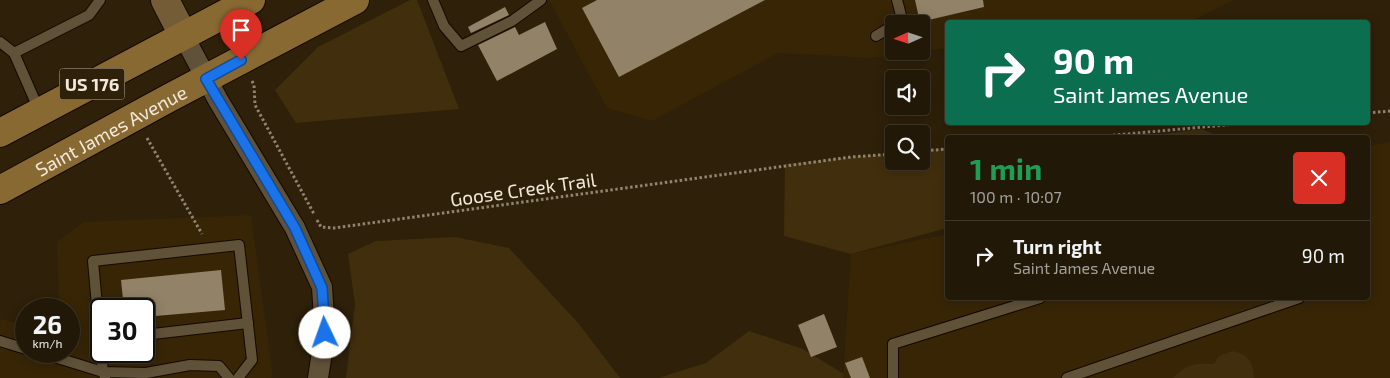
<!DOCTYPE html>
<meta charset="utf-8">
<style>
:root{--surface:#221807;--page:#2e2515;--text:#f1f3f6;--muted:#a2a09b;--line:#3f3728}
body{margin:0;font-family:"Exo 2",sans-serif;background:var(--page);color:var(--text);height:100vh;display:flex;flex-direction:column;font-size:19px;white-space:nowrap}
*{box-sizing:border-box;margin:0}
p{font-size:16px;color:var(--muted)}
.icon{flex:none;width:28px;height:28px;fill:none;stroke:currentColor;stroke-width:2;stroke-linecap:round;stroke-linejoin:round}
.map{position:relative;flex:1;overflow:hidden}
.panel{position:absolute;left:945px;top:135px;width:425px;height:165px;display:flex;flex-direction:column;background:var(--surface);border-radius:5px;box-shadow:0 2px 12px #0003,0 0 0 1px var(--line)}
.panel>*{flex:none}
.top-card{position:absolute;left:945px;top:20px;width:425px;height:105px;border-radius:5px;box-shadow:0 2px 12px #0003,0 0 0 1px var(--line);background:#0b6e4f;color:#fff;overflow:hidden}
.needle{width:32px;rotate:267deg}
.controls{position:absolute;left:885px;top:15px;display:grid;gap:10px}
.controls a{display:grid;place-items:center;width:45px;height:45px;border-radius:5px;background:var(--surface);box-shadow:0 2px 12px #0003,0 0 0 1px var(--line);font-size:25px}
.speed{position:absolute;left:15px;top:298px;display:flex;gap:10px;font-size:25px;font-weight:700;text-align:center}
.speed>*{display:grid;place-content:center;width:65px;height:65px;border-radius:50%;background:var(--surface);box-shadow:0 2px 12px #0003,0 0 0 1px var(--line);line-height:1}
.speed small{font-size:12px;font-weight:400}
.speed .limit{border:2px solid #111;border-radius:8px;background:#fff;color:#111}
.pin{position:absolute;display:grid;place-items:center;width:42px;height:42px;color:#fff;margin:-51px -21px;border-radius:50% 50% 50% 0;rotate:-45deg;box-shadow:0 0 5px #0007}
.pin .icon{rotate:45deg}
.me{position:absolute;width:55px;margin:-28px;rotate:357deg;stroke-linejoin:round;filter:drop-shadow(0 0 4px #0008)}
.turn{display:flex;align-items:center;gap:18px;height:105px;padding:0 25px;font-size:22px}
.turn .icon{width:65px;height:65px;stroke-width:2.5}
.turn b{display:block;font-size:35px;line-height:42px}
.round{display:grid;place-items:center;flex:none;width:52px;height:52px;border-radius:5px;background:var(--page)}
.headline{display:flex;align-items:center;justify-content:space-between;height:85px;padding:0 25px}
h1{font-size:30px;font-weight:700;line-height:38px;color:#1e9e55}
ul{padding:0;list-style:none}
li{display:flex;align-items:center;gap:15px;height:70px;padding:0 25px;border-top:1px solid var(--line)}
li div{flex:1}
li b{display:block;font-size:19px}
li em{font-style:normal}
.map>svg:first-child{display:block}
.built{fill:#372506;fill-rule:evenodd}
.green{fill:#412e0d}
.building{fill:#928268}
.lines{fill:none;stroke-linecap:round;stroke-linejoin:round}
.lane-casing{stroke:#150900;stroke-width:12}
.street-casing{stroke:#150900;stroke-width:22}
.secondary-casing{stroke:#150900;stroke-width:30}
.primary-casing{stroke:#150900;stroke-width:30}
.path{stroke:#8f8371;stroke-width:3;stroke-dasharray:2.5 2.5;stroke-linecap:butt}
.lane{stroke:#605139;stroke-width:10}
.street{stroke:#605139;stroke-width:20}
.secondary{stroke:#745d36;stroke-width:28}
.primary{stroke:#896932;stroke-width:28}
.route-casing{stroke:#114b97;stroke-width:12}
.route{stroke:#1a73e8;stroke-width:9}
.labels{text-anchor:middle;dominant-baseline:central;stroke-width:4;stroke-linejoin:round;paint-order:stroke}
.shield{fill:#2e2009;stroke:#b7ad9c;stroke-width:1}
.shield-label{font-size:18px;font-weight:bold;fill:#f2e9db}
.street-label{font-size:19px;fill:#f2e9db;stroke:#2e2009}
</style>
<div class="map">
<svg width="1390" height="378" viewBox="0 0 1390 378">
<rect width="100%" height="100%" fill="#2e2009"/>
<g class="built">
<path d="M549 0H1233L1192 21 948 22 947 48 870 58 778 53 652 121 607 108ZM894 24H921V51H894Z"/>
<path d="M1390 142V378H843L851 254 947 234 948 298H1368V146Z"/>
<path d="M251 215 273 376 271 378H0V319L26 325V351H69V309H59L57 242 83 222ZM101 309H144V351H101Z"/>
</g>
<g class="green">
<path d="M410 0H417L459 109 296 123 275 90 318 47Z"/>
<path d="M1202 129 1220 137H1140Z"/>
<path d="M947 148V228L851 254 784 236 785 164 894 153V161H921V150Z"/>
<path d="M455 237 509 248 579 324 620 378H346L355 304 348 254 376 241Z"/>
<path d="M749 331 803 349 844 374 843 378H658L706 363Z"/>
<path d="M1232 351C1249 355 1253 361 1254 378H1173C1184 365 1198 362 1214 364L1219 356Z"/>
</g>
<g class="building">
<path d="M597 0H765L619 77 582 8Z"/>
<path d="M915 0H983L984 7 920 22Z"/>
<path d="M505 7 509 15 471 33 468 27Z"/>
<path d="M545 22 557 49 497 81 478 45 515 27 519 35Z"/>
<path d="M221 270 225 310 144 317V309H124L121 280Z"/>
<path d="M824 314 837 347 811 357 798 325Z"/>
<path d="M862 357 870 378H851L845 363Z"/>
</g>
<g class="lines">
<defs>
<g id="lane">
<path d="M433 0 444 26 461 46 512 21 541 0"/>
<path d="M895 24 902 19 897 0"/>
<path d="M876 36 894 25"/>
<path d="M0 42 14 53 89 15 100 0"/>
<path d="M14 53 39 110"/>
<path d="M144 335 248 323"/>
<path d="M0 341 26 349"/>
<path d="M101 350 93 261 239 245 252 360 238 378"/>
<path d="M35 351 103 372 146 373 190 365 219 366 229 378"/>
<path d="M101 351 103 372 105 377"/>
<path d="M893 378V344L1040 298"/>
<path d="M1067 378 1299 298"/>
</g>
<path id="street" d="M183 35 218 100 295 228 322 287 325 333 318 378"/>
<path id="secondary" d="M165 0 183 35"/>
<g id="primary">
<path d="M0 133 251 0"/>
<path id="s1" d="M0 190 169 98 355 0"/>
</g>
</defs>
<use href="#lane" class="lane-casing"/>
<use href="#street" class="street-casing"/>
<use href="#secondary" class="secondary-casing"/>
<use href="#primary" class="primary-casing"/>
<g class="path">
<path d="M252 81 254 85 255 105 314 214"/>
<path d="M1368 113 1390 111"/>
<path d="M147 138 202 234"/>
<path d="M1083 138 1258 122"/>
<path d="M921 151 948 149"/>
<path d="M317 220 321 227 334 228 851 157 894 154"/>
</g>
<use href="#lane" class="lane"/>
<use href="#street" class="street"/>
<use href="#secondary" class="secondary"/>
<use href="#primary" class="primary"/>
</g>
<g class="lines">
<defs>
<path id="route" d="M241 60 206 79 295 228 322 288 325 333"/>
</defs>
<use href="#route" class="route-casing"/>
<use href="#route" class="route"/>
</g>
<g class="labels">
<rect class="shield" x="59.5" y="68.5" width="65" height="31" rx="4"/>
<g class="shield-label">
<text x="92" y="84">US 176</text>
</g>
<g class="street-label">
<text stroke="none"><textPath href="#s1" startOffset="126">Saint James Avenue</textPath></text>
<text transform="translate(523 189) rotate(-8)">Goose Creek Trail</text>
</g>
</g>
</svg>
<div class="controls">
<a><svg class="needle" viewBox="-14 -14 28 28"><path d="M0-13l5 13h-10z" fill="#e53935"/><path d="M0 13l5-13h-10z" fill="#a2a09b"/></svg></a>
<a><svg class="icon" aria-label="sound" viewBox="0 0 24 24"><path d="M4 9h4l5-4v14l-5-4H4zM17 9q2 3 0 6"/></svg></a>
<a><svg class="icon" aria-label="search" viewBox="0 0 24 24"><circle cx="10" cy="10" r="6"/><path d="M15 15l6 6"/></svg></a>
</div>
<div class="speed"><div>26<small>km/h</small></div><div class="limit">30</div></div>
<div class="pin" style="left:241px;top:60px;background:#d93025"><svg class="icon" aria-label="arrive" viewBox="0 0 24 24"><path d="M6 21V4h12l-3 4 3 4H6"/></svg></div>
<svg class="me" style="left:325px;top:333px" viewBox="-20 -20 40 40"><circle r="19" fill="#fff"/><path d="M0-13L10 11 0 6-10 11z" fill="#1a73e8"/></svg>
<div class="top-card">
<div class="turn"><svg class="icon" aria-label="right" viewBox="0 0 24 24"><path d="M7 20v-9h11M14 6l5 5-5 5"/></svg><div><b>90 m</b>Saint James Avenue</div></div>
</div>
<section class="panel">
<div class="headline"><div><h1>1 min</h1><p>100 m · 10:07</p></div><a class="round" style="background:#d93025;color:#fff"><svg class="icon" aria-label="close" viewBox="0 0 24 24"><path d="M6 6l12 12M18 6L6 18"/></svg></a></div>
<ul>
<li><svg class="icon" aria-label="right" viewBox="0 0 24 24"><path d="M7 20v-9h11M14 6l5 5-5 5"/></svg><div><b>Turn right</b><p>Saint James Avenue</p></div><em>90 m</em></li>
</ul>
</section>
</div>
